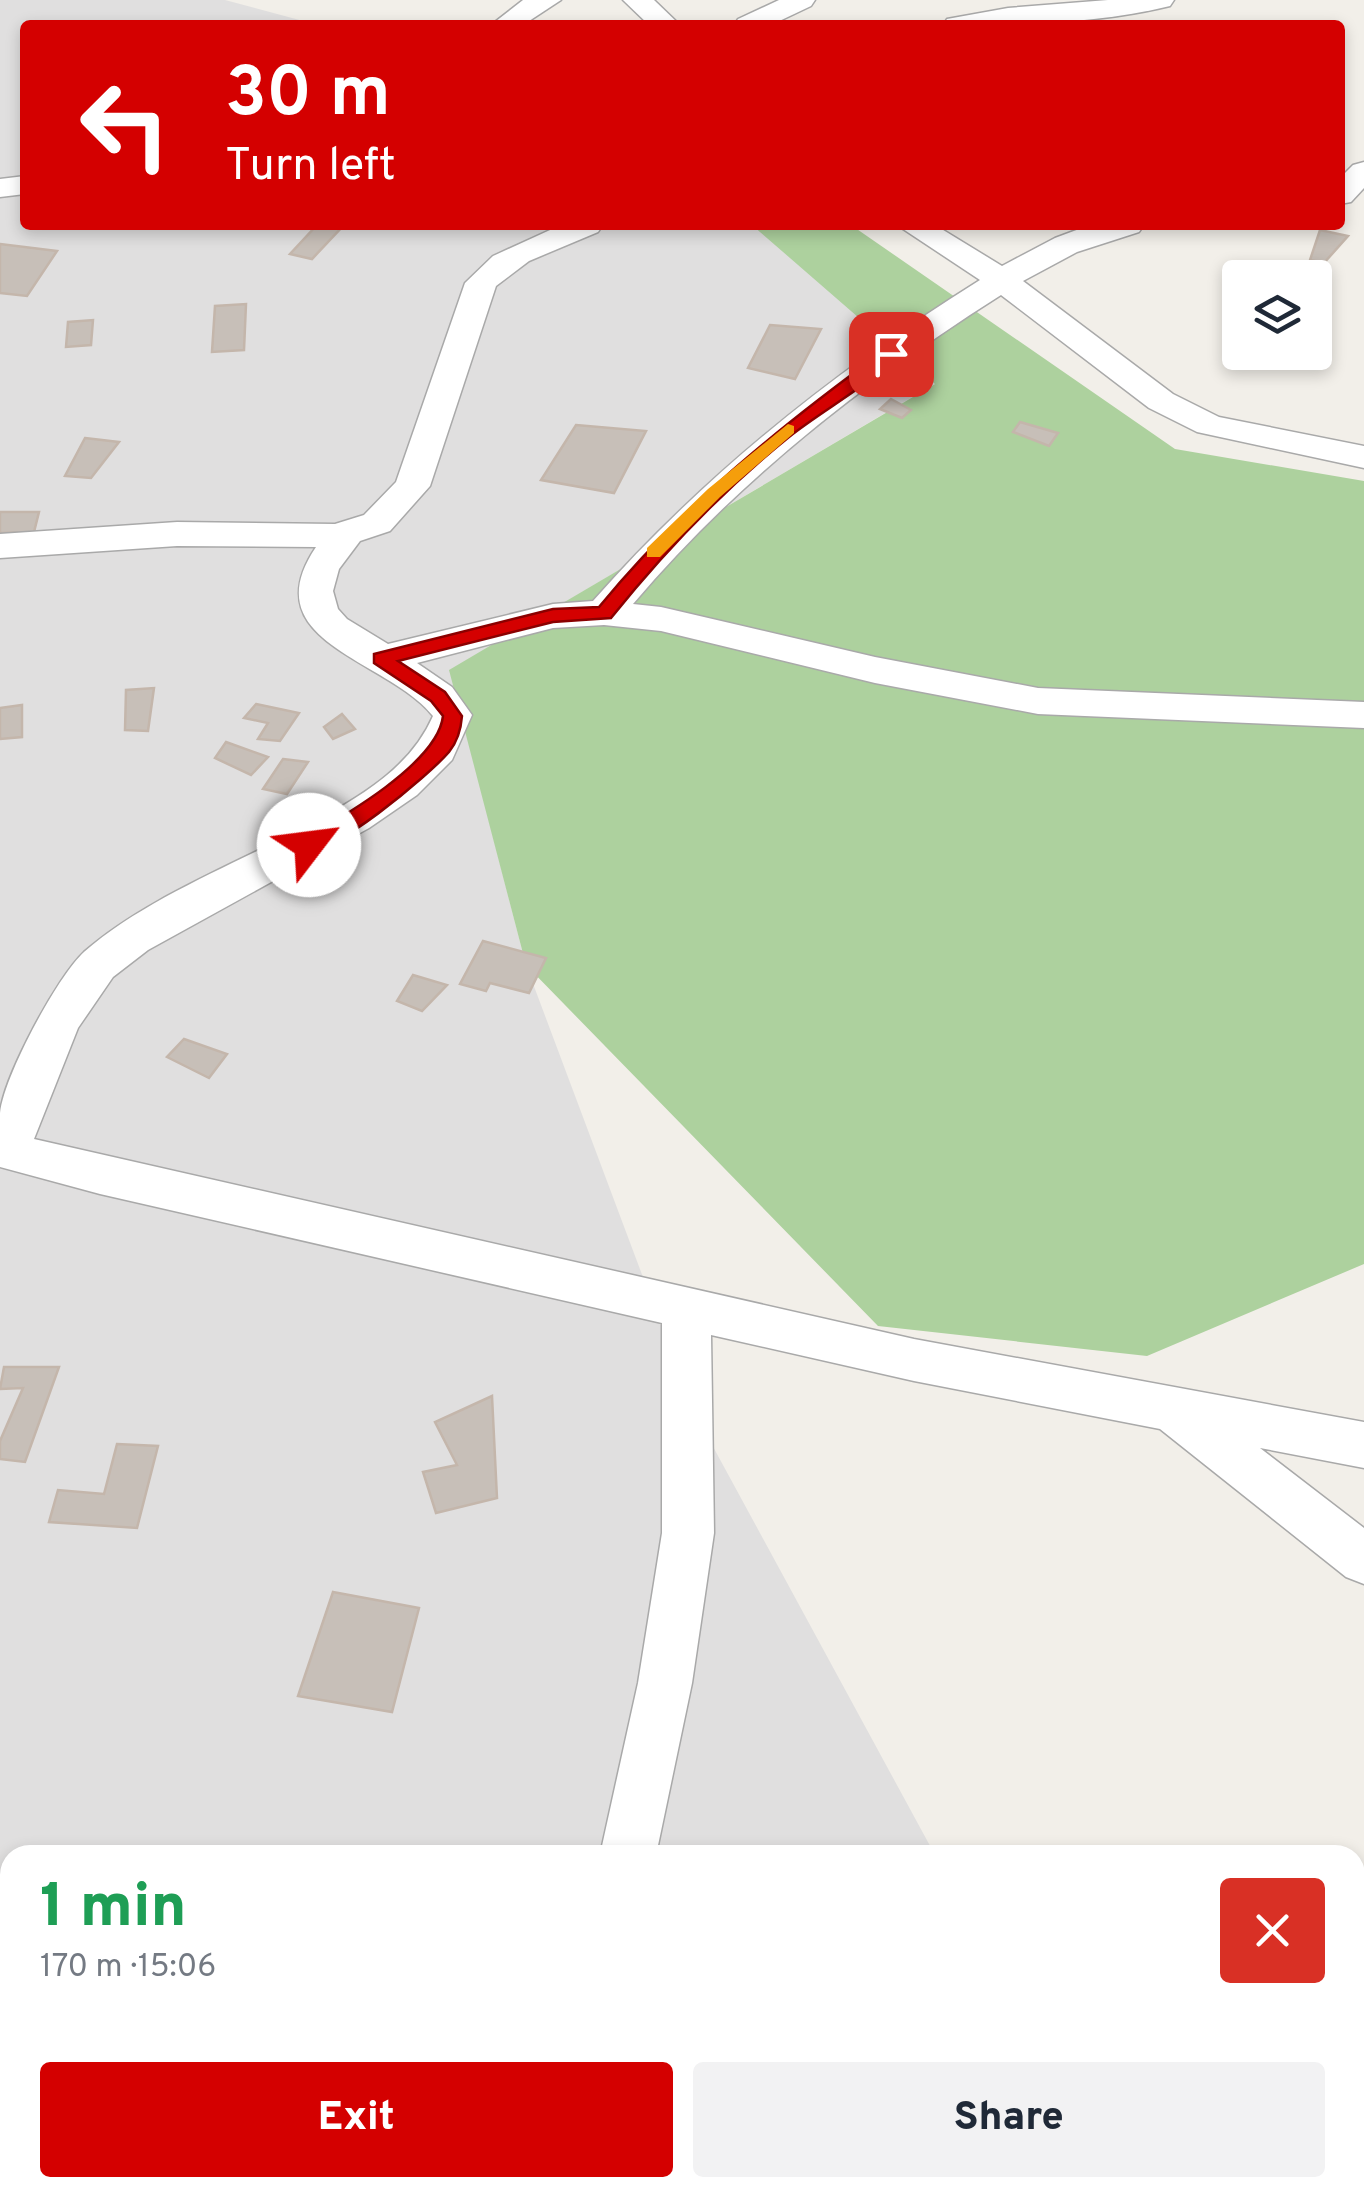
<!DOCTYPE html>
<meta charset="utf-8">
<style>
:root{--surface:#fff;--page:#f2f2f3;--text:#1f2937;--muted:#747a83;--accent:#d40000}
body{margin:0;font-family:Overpass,sans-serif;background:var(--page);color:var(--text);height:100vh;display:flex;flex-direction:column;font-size:38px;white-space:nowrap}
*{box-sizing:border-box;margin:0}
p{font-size:32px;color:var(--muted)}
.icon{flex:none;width:55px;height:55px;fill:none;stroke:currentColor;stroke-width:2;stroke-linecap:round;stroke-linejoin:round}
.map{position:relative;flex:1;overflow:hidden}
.drawer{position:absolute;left:0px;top:1845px;width:1365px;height:352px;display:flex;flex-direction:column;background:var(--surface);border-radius:30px 30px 0 0;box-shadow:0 5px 15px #0003}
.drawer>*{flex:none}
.hud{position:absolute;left:20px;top:20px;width:1325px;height:210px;border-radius:10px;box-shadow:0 5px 15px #0003;background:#d40000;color:#fff;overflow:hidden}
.buttons{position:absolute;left:1222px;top:260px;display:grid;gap:20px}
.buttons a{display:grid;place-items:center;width:110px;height:110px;border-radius:10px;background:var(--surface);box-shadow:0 5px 15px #0003;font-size:50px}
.pin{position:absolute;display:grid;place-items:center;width:85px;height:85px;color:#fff;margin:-42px;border-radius:20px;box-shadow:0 5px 15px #0006}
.me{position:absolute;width:110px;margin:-55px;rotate:60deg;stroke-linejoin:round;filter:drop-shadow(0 0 8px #0008)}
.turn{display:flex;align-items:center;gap:35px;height:210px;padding:0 40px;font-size:45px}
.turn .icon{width:130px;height:130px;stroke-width:2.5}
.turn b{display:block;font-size:70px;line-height:85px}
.round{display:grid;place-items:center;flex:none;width:105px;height:105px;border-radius:10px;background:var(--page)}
.headline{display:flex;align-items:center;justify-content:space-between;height:170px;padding:0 40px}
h1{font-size:60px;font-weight:800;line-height:75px;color:#1e9e55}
.primary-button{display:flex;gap:20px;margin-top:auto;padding:20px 40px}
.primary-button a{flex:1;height:115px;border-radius:10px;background:var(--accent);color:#fff;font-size:40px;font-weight:800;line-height:115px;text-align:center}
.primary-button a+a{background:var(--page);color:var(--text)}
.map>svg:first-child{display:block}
.residential{fill:#e0dfdf}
.forest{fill:#add19e}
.building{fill:#c7bfb8;stroke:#c4b6ab;stroke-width:2.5}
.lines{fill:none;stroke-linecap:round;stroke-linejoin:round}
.street-casing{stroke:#a9a9a9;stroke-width:3}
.street{fill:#fff;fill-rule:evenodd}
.route{fill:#d40000;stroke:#8a0000;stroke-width:2.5}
.slow{fill:#f59e0b}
</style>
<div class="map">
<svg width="1364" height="2197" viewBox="0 0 1364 2197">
<rect width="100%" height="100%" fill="#f2efe9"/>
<path class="residential" d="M0 0H225L318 25H25V225H776L936 383 450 670 526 965 692 1408 935 1855H10V2188H1165L1178 2197H0Z"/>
<path class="forest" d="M752 225H851L1175 449 1364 481V1264L1147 1356 878 1326 526 965 449 670 935 384Z"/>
<g class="building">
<path d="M317 225H344L312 259 290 254Z"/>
<path d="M1320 230 1348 236 1324 263 1310 260Z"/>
<path d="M0 244 57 251 27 296 0 293Z"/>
<path d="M246 304 244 350 212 352 215 306Z"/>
<path d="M93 320 91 345 66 347 68 322Z"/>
<path d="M770 325 821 329 795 379 748 368Z"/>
<path d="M891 399 911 410 902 418 880 409Z"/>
<path d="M1020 422 1058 433 1049 446 1013 432Z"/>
<path d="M576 425 646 431 614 493 541 480Z"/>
<path d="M85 438 119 442 91 478 65 476Z"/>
<path d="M0 512H39L34 532 0 533Z"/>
<path d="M154 688 148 731 125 730 126 690Z"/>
<path d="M256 704 299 713 280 741 258 739 268 723 244 718Z"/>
<path d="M22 705V737L0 739V708Z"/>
<path d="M342 714 355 729 333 739 324 727Z"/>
<path d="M226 742 268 757 251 775 215 758Z"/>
<path d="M283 759 308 762 287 794 263 789Z"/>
<path d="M483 941 546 958 529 993 490 983 486 991 460 984Z"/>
<path d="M413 975 447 985 422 1011 397 1001Z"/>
<path d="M184 1039 227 1054 209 1078 167 1057Z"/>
<path d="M4 1367H59L25 1462 0 1459V1441L23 1388 0 1389Z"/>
<path d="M492 1396 497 1498 436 1513 423 1472 457 1465 435 1422Z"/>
<path d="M117 1444 158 1446 137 1528 49 1522 58 1490 104 1494Z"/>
<path d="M333 1592 419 1608 392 1712 298 1696Z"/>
<path d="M329 2188H427L425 2197 328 2191Z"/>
</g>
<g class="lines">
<defs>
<g id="street">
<path d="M523 0H561L523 25H491Z"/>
<path d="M623 0H654L680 25H649Z"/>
<path d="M779 0H815L811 6 771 25H734L738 19Z"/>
<path d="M1108 0H1174L1170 6C1097 24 1018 25 943 25L947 19 1008 8Z"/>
<path d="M1364 162V188L1351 202 1340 204V178L1353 165Z"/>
<path d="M25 176V194L0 197V179Z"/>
<path d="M561 225H603L598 232 529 261 496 286 430 486 390 531 360 541 339 569 333 591 338 609 347 619 388 644 553 604 593 601C706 473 836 370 980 280L897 225H935L1002 266 1055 238 1090 225H1144L1139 232 1077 252 1023 281 1173 394 1219 417 1364 446V468L1197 432 1149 408 1001 295C864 382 738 480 633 604L661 607 875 657 1038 688 1364 702V728L1038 714 875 683 661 631 604 625 553 628 417 663 452 687 472 715 452 760 417 795 369 828 148 950 113 977 78 1028 34 1139 914 1339 1364 1422V1468L1260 1448 1364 1528V1584L1346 1577 1160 1429 914 1381 711 1335 714 1533 692 1683 656 1855H600L638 1683 662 1533V1323L100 1194 0 1167C0 1149 0 1131 0 1113 4 1076 57 977 84 952 149 895 247 860 323 817 368 792 412 764 433 716 388 659 251 643 316 547L177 546 0 558V534L177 522 335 524 364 515 396 482 465 283 493 256Z"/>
<path d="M567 2188H629L628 2197H566Z"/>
</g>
</defs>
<use href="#street" class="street-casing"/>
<use href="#street" class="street"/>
</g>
<path class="route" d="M885 350 899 354C869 386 824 409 789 437 722 491 664 552 611 618L553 622 398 661 445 692 462 716C461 729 458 741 449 752 429 775 330 859 302 851L299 845 302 840C341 818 438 763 443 716L431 701 374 663V654L553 609 599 607C682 506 779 427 885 350Z"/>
<path class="slow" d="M788 424 794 426V433L720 497 660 557H647V548L708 489Z"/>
</svg>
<div class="buttons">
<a><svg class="icon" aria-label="layers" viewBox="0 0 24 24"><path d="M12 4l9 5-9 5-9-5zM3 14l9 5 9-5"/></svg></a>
</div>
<div class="pin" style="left:891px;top:354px;background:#d93025"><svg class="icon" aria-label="arrive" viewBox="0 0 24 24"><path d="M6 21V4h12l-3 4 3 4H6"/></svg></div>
<svg class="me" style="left:309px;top:845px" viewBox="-20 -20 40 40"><circle r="19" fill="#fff"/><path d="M0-13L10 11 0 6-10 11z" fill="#d40000"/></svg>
<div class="hud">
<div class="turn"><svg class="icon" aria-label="left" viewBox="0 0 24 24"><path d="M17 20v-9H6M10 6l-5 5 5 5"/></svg><div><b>30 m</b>Turn left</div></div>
</div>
<section class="drawer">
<div class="headline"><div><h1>1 min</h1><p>170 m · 15:06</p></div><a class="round" style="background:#d93025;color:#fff"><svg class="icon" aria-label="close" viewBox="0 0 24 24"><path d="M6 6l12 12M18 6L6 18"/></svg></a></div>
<div class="primary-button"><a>Exit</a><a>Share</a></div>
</section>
</div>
